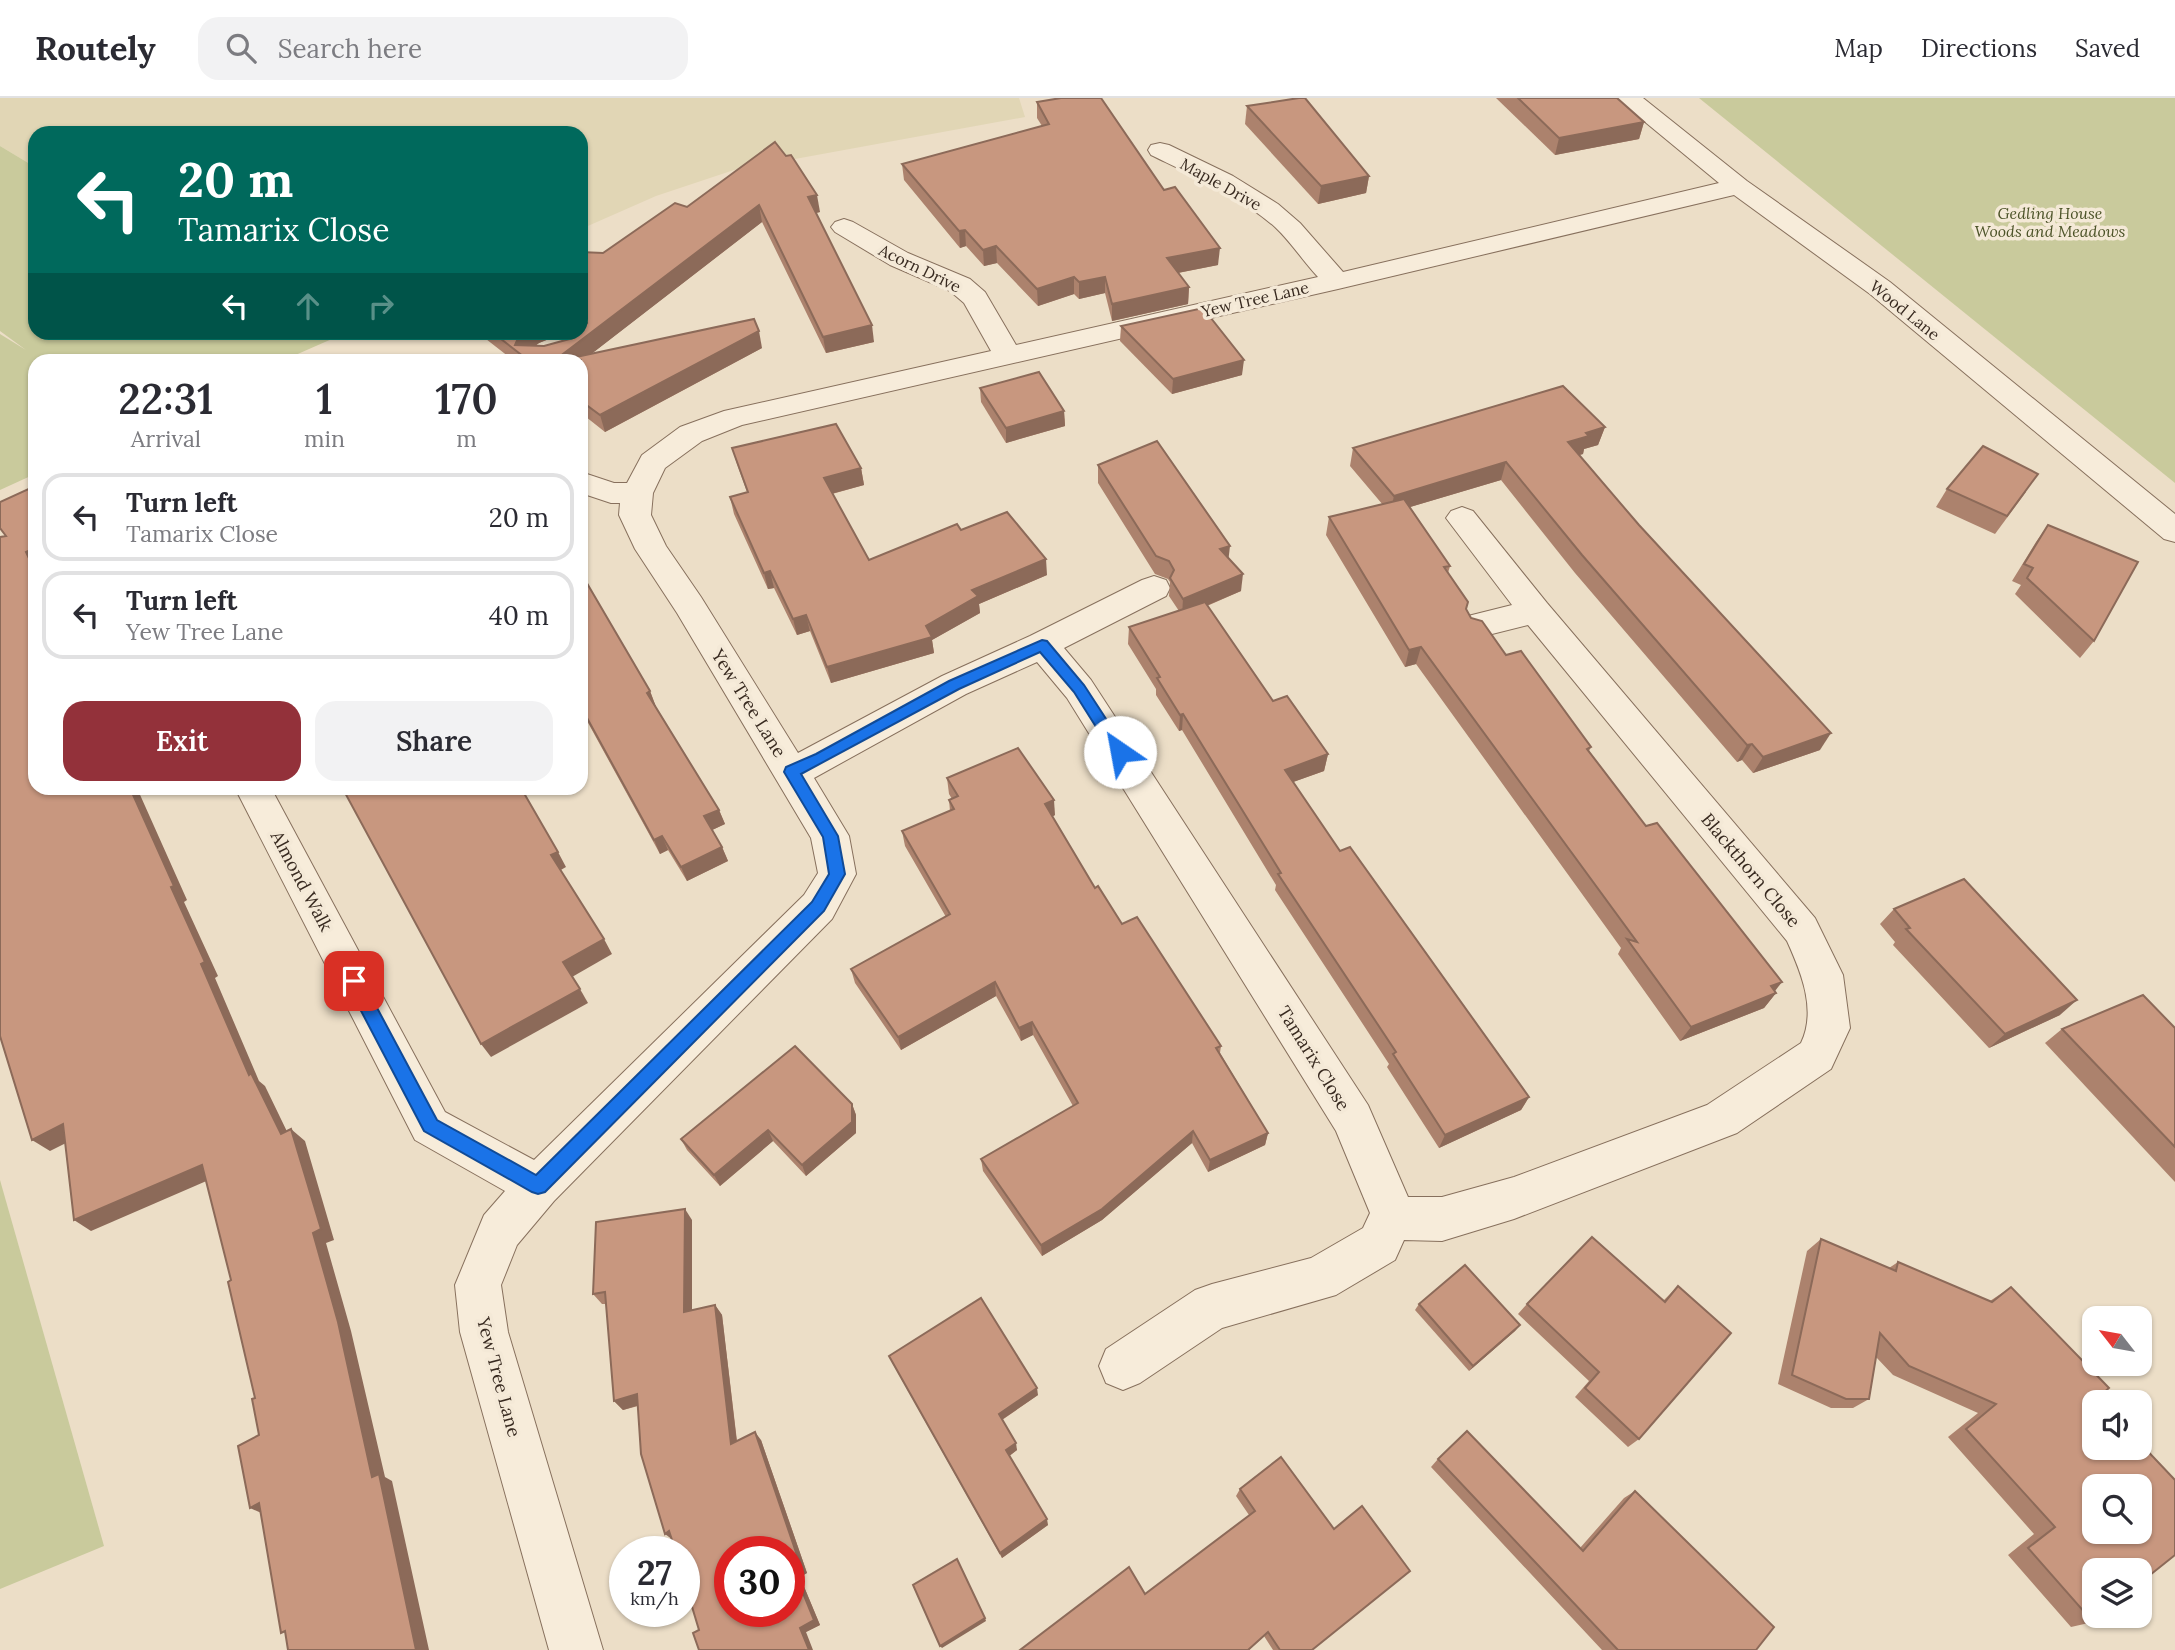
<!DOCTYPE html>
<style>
:root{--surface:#fff;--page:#f2f2f3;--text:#2b2b33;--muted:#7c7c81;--line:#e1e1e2;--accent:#93313a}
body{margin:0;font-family:Lora,serif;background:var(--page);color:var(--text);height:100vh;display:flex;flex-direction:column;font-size:26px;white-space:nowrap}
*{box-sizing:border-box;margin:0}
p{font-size:23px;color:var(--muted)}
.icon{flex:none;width:38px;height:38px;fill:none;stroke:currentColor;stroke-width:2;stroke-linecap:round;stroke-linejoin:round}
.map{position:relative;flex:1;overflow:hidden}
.side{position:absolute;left:28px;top:256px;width:560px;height:441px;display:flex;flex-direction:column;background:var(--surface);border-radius:21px;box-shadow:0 2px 5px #0004}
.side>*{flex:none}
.hud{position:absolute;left:28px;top:28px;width:560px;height:214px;border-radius:21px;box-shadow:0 2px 5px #0004;background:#00695c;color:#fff;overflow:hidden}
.needle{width:46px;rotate:301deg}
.tools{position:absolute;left:2082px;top:1208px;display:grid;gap:14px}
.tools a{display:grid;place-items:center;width:70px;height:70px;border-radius:14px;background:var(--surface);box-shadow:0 2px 5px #0004;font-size:35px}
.speed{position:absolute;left:609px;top:1438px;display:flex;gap:14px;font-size:35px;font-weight:700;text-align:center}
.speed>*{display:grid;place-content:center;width:91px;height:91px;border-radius:50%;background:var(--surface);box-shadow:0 2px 5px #0004;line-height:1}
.speed small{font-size:18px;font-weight:400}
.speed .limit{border:10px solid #d22;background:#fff;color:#111}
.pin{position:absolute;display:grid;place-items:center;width:60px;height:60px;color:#fff;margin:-30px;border-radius:14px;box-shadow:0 4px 10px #0006}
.me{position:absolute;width:77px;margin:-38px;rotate:327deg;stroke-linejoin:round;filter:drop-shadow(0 0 5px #0008)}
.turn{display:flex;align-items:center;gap:24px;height:147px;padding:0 35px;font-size:32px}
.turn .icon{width:91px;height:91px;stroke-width:2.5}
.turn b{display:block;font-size:49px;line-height:60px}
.lanes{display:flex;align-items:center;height:66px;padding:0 35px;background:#0003;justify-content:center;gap:35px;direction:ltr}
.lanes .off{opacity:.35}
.eta{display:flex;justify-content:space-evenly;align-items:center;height:119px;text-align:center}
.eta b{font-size:42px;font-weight:600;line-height:49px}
.primary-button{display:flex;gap:14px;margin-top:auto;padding:14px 35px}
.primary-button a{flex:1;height:80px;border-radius:21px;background:var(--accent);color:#fff;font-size:28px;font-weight:600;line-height:80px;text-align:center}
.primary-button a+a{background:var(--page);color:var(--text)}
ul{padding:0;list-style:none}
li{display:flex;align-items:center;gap:21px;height:88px;margin:0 14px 10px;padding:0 21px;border:4px solid var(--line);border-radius:21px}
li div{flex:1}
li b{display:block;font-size:26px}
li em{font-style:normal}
header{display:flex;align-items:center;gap:42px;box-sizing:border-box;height:98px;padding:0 35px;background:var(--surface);border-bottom:2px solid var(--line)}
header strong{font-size:33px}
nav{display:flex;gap:38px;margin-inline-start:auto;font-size:24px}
.search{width:490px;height:63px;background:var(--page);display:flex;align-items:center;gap:18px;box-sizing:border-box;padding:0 24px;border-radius:21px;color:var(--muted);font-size:26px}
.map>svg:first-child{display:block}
.farmland{fill:#e1d6b5}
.green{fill:#c9ca9c}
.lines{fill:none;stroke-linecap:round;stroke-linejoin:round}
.minor-casing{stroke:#87705d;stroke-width:2}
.minor{fill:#f7ecda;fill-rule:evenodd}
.wall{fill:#ac826d}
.shaded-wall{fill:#8c6a59}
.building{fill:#c8977f;stroke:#8c6a59;stroke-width:2;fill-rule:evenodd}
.route{fill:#1a73e8;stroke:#114b97;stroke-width:2}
.labels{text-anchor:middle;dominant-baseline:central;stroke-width:7;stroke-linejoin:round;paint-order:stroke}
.far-street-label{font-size:16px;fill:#382a20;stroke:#f4e9d7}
.far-park-label{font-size:16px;font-style:italic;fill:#4c5328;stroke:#f4e9d7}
.street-label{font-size:18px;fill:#382a20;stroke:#f4e9d7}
</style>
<header>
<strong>Routely</strong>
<div class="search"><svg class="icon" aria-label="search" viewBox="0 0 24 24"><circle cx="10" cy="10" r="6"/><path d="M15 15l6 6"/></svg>Search here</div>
<nav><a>Map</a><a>Directions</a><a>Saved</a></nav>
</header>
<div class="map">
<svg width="2175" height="1552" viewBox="0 0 2175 1552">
<rect width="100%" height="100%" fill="#ecdec7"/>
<path class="farmland" d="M0 0H1019L1025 19 734 72 656 98 581 131V35H35V69L0 48Z"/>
<g class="green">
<path d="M1699 0H2175V385Z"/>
<path d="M0 48 35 69V234H337L341 237 284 262H35V376L0 392V236L26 252 0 233Z"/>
<path d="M0 1082 104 1448 0 1491Z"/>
</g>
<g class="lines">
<defs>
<path id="minor" d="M1616 0H1643L1747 83 1890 184 2175 416V444L2164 441 1870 196 1734 97 1338 191 742 327 702 343 665 370 653 395 651 417 666 448 701 499 798 655 942 578 1030 538 1142 482 1154 478 1166 482 1170 490 1166 498 1064 550 1091 582 1368 1007 1408 1099H1442L1514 1079 1707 1007 1801 945C1817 912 1801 874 1787 843L1528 527 1480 539 1468 536 1463 527 1468 518 1512 507 1446 420 1451 413 1462 409 1473 413 1547 505 1815 820 1843 877 1850 930 1831 971 1737 1035 1514 1121 1442 1143 1404 1142 1395 1162 1336 1197 1222 1230 1140 1285 1123 1292 1106 1285 1099 1268 1106 1251 1195 1192 1212 1186 1311 1160 1363 1130 1370 1115 1336 1033 1067 600 1037 564 966 596 814 680 849 738 856 776 832 821 554 1103 517 1147 501 1187 508 1234 603 1552H549L460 1234 455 1187 484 1117 505 1093 415 1042 235 690H271L445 1014 534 1062 804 797 818 775 811 740 677 515 635 451 619 417 620 405H611L581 395V374L614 385H627L642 357 680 329 724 313 991 253 964 205 950 193 890 167 835 134 831 129 835 124 844 121 853 124 908 155 970 181 985 194 1016 247 1318 179C1303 163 1291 144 1275 129 1239 98 1194 78 1151 57L1148 52 1151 47 1160 45 1169 47 1233 78 1278 106 1300 125 1343 174 1719 85Z"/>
</defs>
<use href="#minor" class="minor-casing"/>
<use href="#minor" class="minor"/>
</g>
<g class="wall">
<path d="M1496 0H1617L1644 24 1639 41 1555 57Z"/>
<path d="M1037 4 1164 92 1218 167 1178 175 1189 189 1188 206 1112 223 1105 195 1079 201 1074 196 1038 208 997 165 984 168 966 148 960 150 904 82 902 66 1042 28 1037 20Z"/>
<path d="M1247 8 1369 78 1366 95 1318 106 1245 26Z"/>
<path d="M775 44 820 114 816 115 874 244 826 255 762 124 591 256 762 250 605 334 581 315V262H513L477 234H566L539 245 535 248H544L573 240 581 234V154L603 155 687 109Z"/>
<path d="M1121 228 1242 277 1172 296 1120 243Z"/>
<path d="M980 290 1064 313 1065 328 1006 345 981 304Z"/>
<path d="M1605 329 1598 347 1584 351 1583 356 1579 357 1820 652 1753 675 1742 662 1737 664 1575 475 1501 382 1410 409 1450 468 1448 475 1471 520 1591 649 1589 653 1646 728 1776 895 1764 910 1680 943 1618 856 1621 850 1416 566 1405 569 1326 437 1329 419 1383 407 1350 368 1353 350Z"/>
<path d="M732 350 861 370 864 387 832 396 869 462 961 432 1047 477 979 506 980 515 932 542 934 555 831 585 810 533 797 537 774 490 768 491 734 416 730 399 747 394 737 366Z"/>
<path d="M1098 367 1229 460 1241 493 1207 508 1273 603 1328 656 1324 673 1293 684 1340 753 1529 999 1521 1012 1439 1050 1387 969 1389 966 1275 792 1276 787 1182 632 1179 633 1156 597V591L1128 546 1129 529 1179 513 1169 498 1170 484 1168 481 1155 476 1098 385Z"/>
<path d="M1947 391 2026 394 1995 436 1936 409Z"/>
<path d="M2048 427 2094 543 2080 560 2015 496 2021 487 2012 483 2036 444Z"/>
<path d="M581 475 650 593 656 609 719 712 725 726 712 732 722 749 728 763 687 783 668 752 660 756 581 612Z"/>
<path d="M947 680 1055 717 1052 719 1095 790 1122 826 1221 948 1220 955 1268 1035 1265 1047 1208 1074 1192 1045 1102 1122 1042 1158 983 1073 981 1061 1073 1008 1033 937 1021 943 996 898 901 952 855 885 851 871 946 819 905 748 902 733 950 713 949 702 952 701 949 696Z"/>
<path d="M1894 811 2060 917 1989 950 1893 847 1895 844 1880 826Z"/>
<path d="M2175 930V1084L2045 945 2062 931Z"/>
<path d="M852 1006 856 1017V1035L806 1078 773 1043 720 1088 687 1052 681 1041Z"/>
<path d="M692 1122V1212L715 1207 722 1217 737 1343 761 1342 807 1475 800 1479 820 1527 806 1534 699 1532 638 1308 623 1312 614 1303 606 1206H602L593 1196Z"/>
<path d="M1821 1141 1889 1170 1898 1164 1990 1203 2011 1189 2097 1300 2093 1524 2071 1529 2008 1457 2034 1436 1948 1339 1978 1315 1893 1277 1876 1259 1869 1301 1853 1310H1831L1778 1286 1807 1153Z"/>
<path d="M1678 1188 1639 1341 1628 1349 1575 1299 1589 1283 1518 1216 1527 1206 1663 1203Z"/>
<path d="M1419 1206 1520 1227 1515 1233 1469 1273 1415 1212Z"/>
<path d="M889 1258 1038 1297 1002 1322 1017 1352 1009 1358 1048 1427 1002 1460 893 1266Z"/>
<path d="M1281 1359 1312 1552H1273L1264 1538 1249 1552H1020L1145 1496 1249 1417 1236 1398 1240 1391Z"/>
<path d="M1438 1361 1580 1450 1624 1400 1635 1393 1756 1552H1602L1431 1369Z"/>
</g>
<g class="shaded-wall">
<path d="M1644 24 1639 41 1555 57 1559 40Z"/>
<path d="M1369 78 1366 95 1318 106 1321 88Z"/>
<path d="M817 97 820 114 811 116 808 99Z"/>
<path d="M759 107 762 124 581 264V262H555Z"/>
<path d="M965 132 966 148 960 150 959 133Z"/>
<path d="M996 148 997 165 984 168 983 152Z"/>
<path d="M1220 150 1218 167 1167 177V160Z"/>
<path d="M1074 179V196L1038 208 1037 191Z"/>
<path d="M1105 179V195L1079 201V184Z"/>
<path d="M1189 189 1188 206 1112 223V206Z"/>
<path d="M872 227 874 244 826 255 823 239Z"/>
<path d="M759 233 762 250 605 334 600 317Z"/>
<path d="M524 234H566L539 245 525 255 515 247 519 238Z"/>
<path d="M1244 262 1242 277 1172 296 1173 281Z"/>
<path d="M1064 313 1065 328 1006 345V330Z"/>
<path d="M1605 329 1598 347 1584 351 1583 356 1562 362 1568 344 1586 335Z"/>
<path d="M1506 364 1501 382 1390 415 1394 398Z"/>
<path d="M861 370 864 387 827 397 824 380Z"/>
<path d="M1230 448 1228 465 1220 451Z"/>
<path d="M35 450V473L26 454Z"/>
<path d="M1046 461 1047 477 979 506 980 515 932 542 934 555 831 585 827 569 926 528 972 492Z"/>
<path d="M770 473 774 490 768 491 764 475Z"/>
<path d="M1243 476 1241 493 1182 518 1183 501Z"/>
<path d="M806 517 810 533 797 537 793 521Z"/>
<path d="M1421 549 1416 566 1405 569 1409 552Z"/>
<path d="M650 593 656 609 647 595Z"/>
<path d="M1183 616 1182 632 1179 633 1180 617Z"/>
<path d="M1831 635 1820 652 1753 675 1763 659Z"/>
<path d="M1752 646 1742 662 1737 664 1747 647Z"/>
<path d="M1328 656 1324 673 1282 688 1285 672Z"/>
<path d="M130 690H137L187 802 184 804 218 878 215 880 259 983 265 988 294 1048 281 1036 249 977 201 866Z"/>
<path d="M1054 702 1055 717 1045 722V706Z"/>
<path d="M719 712 725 726 710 733 704 718Z"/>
<path d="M662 738 668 752 660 756 654 742Z"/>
<path d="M722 749 728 763 687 783 681 769Z"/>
<path d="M558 754 566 769 559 773 551 757Z"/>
<path d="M604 841 612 856 572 879 563 864Z"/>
<path d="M995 884 996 898 901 952 898 939Z"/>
<path d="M1782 884 1772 897 1776 895 1764 910 1680 943 1691 929 1771 888Z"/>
<path d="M580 891 588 905 491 959 481 946Z"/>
<path d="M2077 902 2060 917 1989 950 2005 936Z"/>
<path d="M1032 924 1033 937 1021 943 1019 930Z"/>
<path d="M1529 999 1521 1012 1439 1050 1445 1037Z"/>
<path d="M852 1006 856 1017V1035L806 1078 802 1067Z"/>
<path d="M63 1026 80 1038 50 1053 32 1042Z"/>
<path d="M291 1031 305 1043 334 1142 326 1145 351 1233 385 1379 392 1383 429 1552H416L372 1379 313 1135Z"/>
<path d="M768 1032 773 1043 720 1088 714 1077Z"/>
<path d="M1193 1033 1192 1045 1102 1122 1042 1158 1041 1147Z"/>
<path d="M1268 1035 1265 1047 1208 1074 1210 1062Z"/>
<path d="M202 1067 218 1078 91 1133 74 1122Z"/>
<path d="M685 1111 692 1122V1224L684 1214Z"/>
<path d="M715 1207 722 1217 738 1354 731 1346Z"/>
<path d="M1520 1227 1515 1233 1469 1273 1473 1268Z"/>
<path d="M1037 1290 1038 1297 1000 1323 999 1316Z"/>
<path d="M637 1296 646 1305 623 1312 614 1303Z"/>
<path d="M755 1334 761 1342 807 1475 800 1479 820 1527 806 1534 813 1552H809L800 1530 794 1473Z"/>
<path d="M1016 1345 1017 1352 1008 1359 1006 1352Z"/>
<path d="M259 1405 266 1417 250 1410Z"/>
<path d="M1047 1421 1048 1427 1002 1460 1000 1455Z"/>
<path d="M669 1433 673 1442 665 1436Z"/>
<path d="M985 1520 986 1523 942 1550 940 1548Z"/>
</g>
<g class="building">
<path d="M1061 0H1101L1164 92 1175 89 1220 150 1167 160 1189 189 1112 206 1105 179 1079 184 1074 179 1037 191 996 148 983 152 965 132 959 133 902 66 1049 26 1037 4Z"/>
<path d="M1299 0H1305L1369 78 1321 88 1247 8Z"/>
<path d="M1518 0H1617L1644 24 1559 40Z"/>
<path d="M775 44 786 58 791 57 817 97 808 99 872 227 823 239 759 107 555 262H528L492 234H524L519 238 515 247 544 248 573 240 578 234H581V231L587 225 581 217V154L603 155 675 105 687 109Z"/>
<path d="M1203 210 1244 262 1173 281 1121 228Z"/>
<path d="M754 221 759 233 600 317 581 303V262H562Z"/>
<path d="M1039 274 1064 313 1006 330 980 290Z"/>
<path d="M1563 288 1605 329 1586 335 1589 338 1568 344 1639 427 1831 635 1763 659 1752 646 1747 647 1582 457 1506 364 1394 398 1353 350Z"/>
<path d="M836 326 861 370 824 380 869 462 957 426 961 432 1007 414 1046 461 972 492 978 498 926 528 932 539 827 569 806 517 793 521 770 473 764 475 730 399 748 394 732 350Z"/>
<path d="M1157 343 1230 448 1220 451 1243 476 1183 501 1170 480 1174 472 1169 463 1156 458 1098 367Z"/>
<path d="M1983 348 2038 376 2007 418 1947 391Z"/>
<path d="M35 388V450L26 454 35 473V690H130L174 788 171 789 205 864 201 866 249 977 251 975 281 1036 291 1031 321 1131 313 1135 338 1224 372 1379 379 1376 416 1552H288L285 1533 281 1535 259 1405 250 1410 238 1348 259 1337 252 1301 255 1300 228 1184 231 1182 202 1067 74 1122 63 1026 32 1042 0 938V439L6 438 0 430V404Z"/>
<path d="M1404 401 1450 468 1444 469 1468 504 1466 511 1471 520 1482 523 1506 557 1521 553 1591 649 1587 651 1646 728 1657 725 1782 884 1771 888 1776 895 1691 929 1627 841 1637 844 1421 549 1409 552 1329 419Z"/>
<path d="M2048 427 2138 464 2094 543 2027 480 2033 470 2024 466Z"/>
<path d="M581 475 650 593 647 595 719 712 704 718 722 749 681 769 662 738 654 742 581 609Z"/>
<path d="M1205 504 1273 603 1287 598 1328 656 1285 672 1340 753 1350 749 1529 999 1445 1037 1393 956 1396 954 1278 776 1281 775 1183 616 1180 617 1157 580 1160 579 1129 529Z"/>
<path d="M1018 650 1054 702 1045 706 1095 790 1098 788 1122 826 1137 819 1221 948 1216 950 1268 1035 1210 1062 1193 1033 1102 1111 1041 1147 981 1061 1078 1005 1032 924 1019 930 995 884 898 939 851 871 950 816 902 733 954 711 949 702 958 698 947 680Z"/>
<path d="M347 690H521L558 754 551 757 604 841 563 864 580 891 481 946 344 693 348 691Z"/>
<path d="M1964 781 2077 902 2005 936 1906 831 1910 830 1894 811Z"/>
<path d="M2143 897 2175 930V1049L2062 931Z"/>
<path d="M795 948 852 1006V1024L802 1067 768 1032 714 1077 681 1041Z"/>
<path d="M685 1111 684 1214 715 1207 731 1346 755 1334 801 1469 794 1473 814 1522 800 1530 809 1552H699L693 1535 699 1532 684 1482V1454H676L669 1433 665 1436 641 1356 637 1296 614 1303 605 1194 593 1196 596 1124ZM730 1454H789V1514H730Z"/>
<path d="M1592 1139 1665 1204 1678 1188 1731 1235 1639 1341 1585 1290 1599 1274 1527 1206Z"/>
<path d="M1821 1141 1896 1173 1898 1164 1992 1204 2011 1189 2109 1290 2097 1300 2101 1304H2095V1349H2140V1345L2175 1382V1457L2140 1485V1472H2095V1517H2102L2093 1524 2028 1450 2055 1429 1966 1331 1996 1306 1909 1268 1880 1235 1869 1301H1846L1792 1277ZM2095 1388H2140V1433H2095Z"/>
<path d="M1465 1167 1520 1227 1473 1268 1419 1206Z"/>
<path d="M981 1200 1037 1290 999 1316 1016 1345 1006 1352 1047 1421 1000 1455 889 1258Z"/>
<path d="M1467 1333 1583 1453 1635 1393 1774 1529 1756 1552H1618L1438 1361Z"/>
<path d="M1281 1359 1334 1431 1362 1408 1410 1473 1312 1552H1280L1268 1534 1248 1552H1020L1129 1469 1145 1496 1255 1413 1240 1391Z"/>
<path d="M957 1461 985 1520 940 1548 913 1487Z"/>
</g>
<path class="route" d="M1042 542 1047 543 1084 587 1125 650 1127 654 1125 659H1115L1074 594 1040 554 959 591 801 676 838 738 845 776 824 813 545 1094 538 1096 532 1094 424 1033 348 888 346 883 348 878 354 875 360 878 437 1022 536 1077 812 804 829 776 823 739 784 674 786 669 816 656 949 583Z"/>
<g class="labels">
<g class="far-street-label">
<text transform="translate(1221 86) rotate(29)">Maple Drive</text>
<text transform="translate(920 170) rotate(26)">Acorn Drive</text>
<text transform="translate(1255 201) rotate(-13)">Yew Tree Lane</text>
<text transform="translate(1905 212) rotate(39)">Wood Lane</text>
</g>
<g class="far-park-label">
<text x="2050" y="115">Gedling House<tspan x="2050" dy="18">Woods and Meadows</tspan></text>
</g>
<g class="street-label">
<text transform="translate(749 605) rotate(58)">Yew Tree Lane</text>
<text transform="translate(1751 772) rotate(50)">Blackthorn Close</text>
<text transform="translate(302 783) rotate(62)">Almond Walk</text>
<text transform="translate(1314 960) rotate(58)">Tamarix Close</text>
<text transform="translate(499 1279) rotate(75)">Yew Tree Lane</text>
</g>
</g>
</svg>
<div class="tools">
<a><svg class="needle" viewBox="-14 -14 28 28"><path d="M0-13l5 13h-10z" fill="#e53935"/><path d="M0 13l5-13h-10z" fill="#7c7c81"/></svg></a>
<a><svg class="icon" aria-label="sound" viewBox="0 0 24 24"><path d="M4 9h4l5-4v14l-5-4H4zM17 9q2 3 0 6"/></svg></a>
<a><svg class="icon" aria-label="search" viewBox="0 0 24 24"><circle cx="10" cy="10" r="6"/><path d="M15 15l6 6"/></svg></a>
<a><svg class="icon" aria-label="layers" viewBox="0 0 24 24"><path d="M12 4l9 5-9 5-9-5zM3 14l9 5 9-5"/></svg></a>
</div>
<div class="speed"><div>27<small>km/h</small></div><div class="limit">30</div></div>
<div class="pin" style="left:354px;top:883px;background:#d93025"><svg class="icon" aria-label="arrive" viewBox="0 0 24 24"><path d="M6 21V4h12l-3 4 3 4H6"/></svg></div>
<svg class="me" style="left:1120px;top:654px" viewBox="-20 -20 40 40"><circle r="19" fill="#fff"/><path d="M0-13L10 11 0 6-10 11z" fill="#1a73e8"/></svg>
<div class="hud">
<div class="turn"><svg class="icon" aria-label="left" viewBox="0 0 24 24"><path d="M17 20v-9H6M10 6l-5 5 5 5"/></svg><div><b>20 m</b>Tamarix Close</div></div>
<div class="lanes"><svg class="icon" aria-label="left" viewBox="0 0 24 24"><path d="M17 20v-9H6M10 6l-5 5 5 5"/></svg><svg class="icon off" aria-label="ahead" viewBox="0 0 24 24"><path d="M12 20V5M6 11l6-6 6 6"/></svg><svg class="icon off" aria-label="right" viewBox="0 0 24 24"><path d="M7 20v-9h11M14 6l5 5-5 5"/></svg></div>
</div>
<section class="side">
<div class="eta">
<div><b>22:31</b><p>Arrival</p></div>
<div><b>1</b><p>min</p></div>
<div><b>170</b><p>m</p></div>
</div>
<ul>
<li><svg class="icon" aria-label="left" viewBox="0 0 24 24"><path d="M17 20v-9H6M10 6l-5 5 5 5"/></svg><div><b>Turn left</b><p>Tamarix Close</p></div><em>20 m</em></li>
<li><svg class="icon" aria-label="left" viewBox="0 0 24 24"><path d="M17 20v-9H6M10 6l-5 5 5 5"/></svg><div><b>Turn left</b><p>Yew Tree Lane</p></div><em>40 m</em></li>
</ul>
<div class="primary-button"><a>Exit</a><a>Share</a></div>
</section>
</div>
